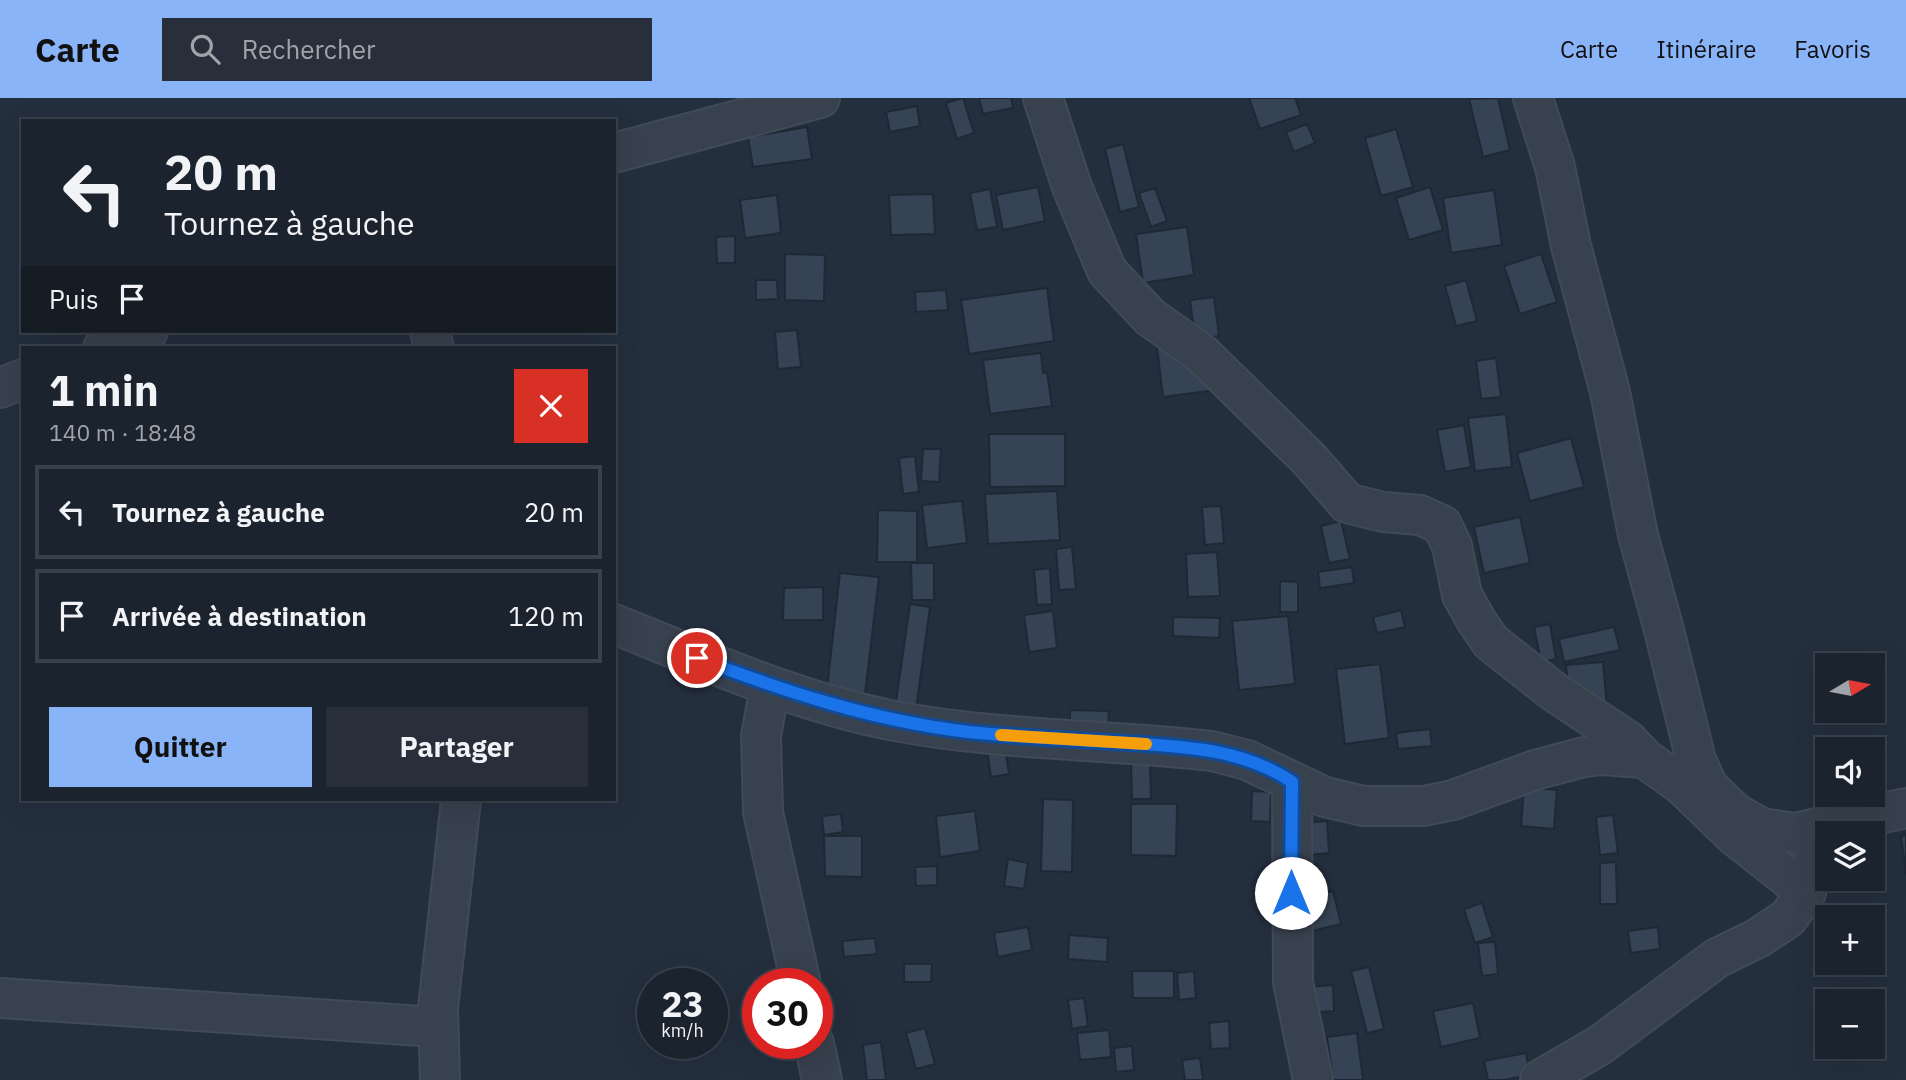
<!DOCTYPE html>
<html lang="fr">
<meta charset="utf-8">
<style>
:root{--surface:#1b232e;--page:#282f3a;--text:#f1f3f6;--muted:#a0a4aa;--line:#39404a;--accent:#8ab4f8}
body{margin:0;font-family:"IBM Plex Sans",sans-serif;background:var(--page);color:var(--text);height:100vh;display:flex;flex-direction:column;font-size:26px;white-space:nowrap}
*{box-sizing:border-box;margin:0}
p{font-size:23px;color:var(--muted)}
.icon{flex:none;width:38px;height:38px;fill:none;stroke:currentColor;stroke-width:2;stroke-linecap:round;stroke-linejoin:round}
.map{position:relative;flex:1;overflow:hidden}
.details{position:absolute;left:21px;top:248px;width:595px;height:455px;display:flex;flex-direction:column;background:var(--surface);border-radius:0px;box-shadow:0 7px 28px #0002,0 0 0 2px var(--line)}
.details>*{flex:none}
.top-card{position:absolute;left:21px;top:21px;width:595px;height:214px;border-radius:0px;box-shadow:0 7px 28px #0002,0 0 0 2px var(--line);background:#1b232e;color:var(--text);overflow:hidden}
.needle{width:46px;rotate:80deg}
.fabs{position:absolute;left:1815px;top:555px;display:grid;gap:14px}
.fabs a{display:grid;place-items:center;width:70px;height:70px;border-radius:0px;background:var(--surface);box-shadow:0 7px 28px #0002,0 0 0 2px var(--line);font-size:35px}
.speed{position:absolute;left:637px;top:870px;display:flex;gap:14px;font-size:35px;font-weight:700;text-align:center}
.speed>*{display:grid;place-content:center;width:91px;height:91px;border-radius:50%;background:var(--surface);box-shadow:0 7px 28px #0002,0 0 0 2px var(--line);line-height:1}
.speed small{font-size:18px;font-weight:400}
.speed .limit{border:10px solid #d22;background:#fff;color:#111}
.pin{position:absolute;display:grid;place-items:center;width:60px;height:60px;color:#fff;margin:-30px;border:4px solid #fff;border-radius:50%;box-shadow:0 2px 7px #0007}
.me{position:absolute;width:77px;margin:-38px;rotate:0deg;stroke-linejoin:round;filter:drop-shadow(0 0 5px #0008)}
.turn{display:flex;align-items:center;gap:24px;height:147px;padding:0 28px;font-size:32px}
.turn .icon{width:91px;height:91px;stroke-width:2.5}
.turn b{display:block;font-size:49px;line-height:60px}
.then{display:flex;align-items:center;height:66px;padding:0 28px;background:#0003;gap:14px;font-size:26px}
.round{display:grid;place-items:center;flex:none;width:74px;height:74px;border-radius:0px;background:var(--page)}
.headline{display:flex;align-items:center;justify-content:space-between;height:119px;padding:0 28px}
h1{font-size:42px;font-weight:700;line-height:52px}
.action{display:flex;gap:14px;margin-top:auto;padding:14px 28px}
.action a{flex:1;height:80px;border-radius:0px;background:var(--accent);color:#111;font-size:28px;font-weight:700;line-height:80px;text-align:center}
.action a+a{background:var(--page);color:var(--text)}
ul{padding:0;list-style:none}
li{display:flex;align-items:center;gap:21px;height:94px;margin:0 14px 10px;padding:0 14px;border:4px solid var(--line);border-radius:0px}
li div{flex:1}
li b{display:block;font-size:26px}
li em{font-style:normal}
header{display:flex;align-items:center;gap:42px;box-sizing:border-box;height:98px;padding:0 35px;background:var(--accent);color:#111}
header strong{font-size:33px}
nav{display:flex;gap:38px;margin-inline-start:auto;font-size:24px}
.search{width:490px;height:63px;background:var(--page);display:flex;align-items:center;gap:18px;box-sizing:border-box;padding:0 24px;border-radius:0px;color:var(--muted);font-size:26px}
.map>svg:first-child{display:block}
.building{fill:#364354;stroke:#1f2835;stroke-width:2}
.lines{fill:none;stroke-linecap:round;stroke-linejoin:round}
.minor-casing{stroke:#414a57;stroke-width:42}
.minor{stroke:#38414e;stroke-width:38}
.route-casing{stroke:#114b97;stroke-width:18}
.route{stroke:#1a73e8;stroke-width:12}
.slow{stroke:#f59e0b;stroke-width:12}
</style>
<header>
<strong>Carte</strong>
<div class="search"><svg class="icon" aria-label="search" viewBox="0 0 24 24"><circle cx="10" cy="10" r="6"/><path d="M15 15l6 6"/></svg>Rechercher</div>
<nav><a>Carte</a><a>Itinéraire</a><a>Favoris</a></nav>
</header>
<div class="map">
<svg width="1906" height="982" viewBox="0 0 1906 982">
<rect width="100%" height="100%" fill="#242f3e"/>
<g class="building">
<path d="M963 0 974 35 957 41 946 5Z"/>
<path d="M979 0H1011L1013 10 983 16Z"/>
<path d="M1249 0H1295L1301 17 1260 31Z"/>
<path d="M1498 0 1510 52 1483 59 1469 1Z"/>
<path d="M917 8 920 28 890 34 886 14Z"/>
<path d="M1307 26 1315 45 1294 54 1286 34Z"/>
<path d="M807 29 812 61 753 69 748 39Z"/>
<path d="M1396 31 1413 89 1381 98 1365 40Z"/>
<path d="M1123 46 1139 109 1120 114 1105 51Z"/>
<path d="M1038 89 1045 123 1003 132 996 97Z"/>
<path d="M1430 89 1443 132 1409 142 1396 100Z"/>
<path d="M1155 90 1167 123 1151 129 1139 95Z"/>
<path d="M990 91 997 129 977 132 970 95Z"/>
<path d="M1494 92 1502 147 1451 155 1443 100Z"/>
<path d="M933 96 935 136 891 137 889 97Z"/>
<path d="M777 97 781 135 745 140 740 102Z"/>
<path d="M1187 129 1194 177 1143 185 1136 136Z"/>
<path d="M735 138V165H717L716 139Z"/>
<path d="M785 156 825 157 824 203 785 202Z"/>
<path d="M1541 156 1557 204 1520 216 1504 168Z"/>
<path d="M756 182H777L778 201 756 202Z"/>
<path d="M1466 182 1477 223 1456 228 1445 188Z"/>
<path d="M1047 190 1054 243 969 256 961 202Z"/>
<path d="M946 192 948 212 916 214 915 194Z"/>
<path d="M1214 199 1219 238 1195 241 1190 202Z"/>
<path d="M797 232 801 269 778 271 775 234Z"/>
<path d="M1209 242 1216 292 1163 299 1157 249Z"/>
<path d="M1041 255 1043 275 1047 274 1052 308 990 316 983 262Z"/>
<path d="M1496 260 1501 299 1481 301 1476 263Z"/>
<path d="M1506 316 1512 369 1475 373 1468 320Z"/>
<path d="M1464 327 1471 369 1445 374 1437 332Z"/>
<path d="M989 336H1065V388L990 389Z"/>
<path d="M1571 340 1584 389 1530 403 1517 355Z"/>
<path d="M923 351H941L939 384 921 383Z"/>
<path d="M915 358 919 394 903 396 899 360Z"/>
<path d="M1057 393 1060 442 988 446 985 396Z"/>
<path d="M962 403 967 445 927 450 922 407Z"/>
<path d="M1221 408 1224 445 1205 447 1202 409Z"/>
<path d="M878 412 917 413V464H877Z"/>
<path d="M1520 419 1530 465 1484 475 1474 429Z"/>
<path d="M1341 423 1350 461 1329 465 1321 428Z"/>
<path d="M1072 449 1076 491 1059 492 1056 451Z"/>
<path d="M1217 454 1220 498 1188 499 1186 456Z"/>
<path d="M911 465H934V502H912Z"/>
<path d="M1352 469 1354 485 1320 490 1318 474Z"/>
<path d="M1050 470 1052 506 1037 507 1034 472Z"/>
<path d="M840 475 879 479 863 613 825 608Z"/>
<path d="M1280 483 1298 484V514H1280Z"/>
<path d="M823 489V522H783L784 490Z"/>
<path d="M910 506 930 509 915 619 894 617Z"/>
<path d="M1401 512 1405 529 1377 535 1373 519Z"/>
<path d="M1053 513 1057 550 1029 554 1024 517Z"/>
<path d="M1288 518 1295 586 1239 592 1232 523Z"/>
<path d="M1173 519 1220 520 1219 540 1173 538Z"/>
<path d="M1550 526 1556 561 1541 564 1534 529Z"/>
<path d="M1614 529 1620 552 1564 564 1559 541Z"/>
<path d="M1603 564 1607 609 1571 613 1566 567Z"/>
<path d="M1380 566 1389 640 1345 646 1336 571Z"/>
<path d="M1070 612 1109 613 1108 631 1070 630Z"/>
<path d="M1430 631 1432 648 1398 651 1396 635Z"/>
<path d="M1005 648 1009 676 991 679 987 651Z"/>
<path d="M1150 664 1151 701H1132L1131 665Z"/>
<path d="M1524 689 1557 692 1554 731 1521 728Z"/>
<path d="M1252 693 1271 694 1270 724 1251 723Z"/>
<path d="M1043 701 1073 702 1072 774 1041 773Z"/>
<path d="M1131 706H1177L1176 758 1131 757Z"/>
<path d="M975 713 980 753 940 759 936 718Z"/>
<path d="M841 716 843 734 824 737 822 718Z"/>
<path d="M1613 717 1618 755 1600 757 1596 719Z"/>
<path d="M1327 723 1329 755 1296 758 1294 726Z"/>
<path d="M1906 737V777L1901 738Z"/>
<path d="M824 738H862V779L825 778Z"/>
<path d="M1008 761 1028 765 1024 791 1004 788Z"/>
<path d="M1616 764 1617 806H1600V765Z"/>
<path d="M937 768V787L916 788 915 769Z"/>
<path d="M1333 793 1341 826 1312 833 1304 800Z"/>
<path d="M1482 805 1493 839 1475 845 1464 811Z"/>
<path d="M1028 829 1032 852 998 859 994 835Z"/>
<path d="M1658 829 1660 851 1631 855 1628 833Z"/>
<path d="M1069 837 1108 840 1107 864 1068 861Z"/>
<path d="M875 840 877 856 844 859 842 843Z"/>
<path d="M1495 844 1498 876 1482 878 1478 845Z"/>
<path d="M904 866H932L931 884H904Z"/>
<path d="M1369 869 1384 931 1367 935 1351 873Z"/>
<path d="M1132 873H1174V900H1133Z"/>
<path d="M1194 873 1196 900 1179 902 1177 875Z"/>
<path d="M1333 887 1334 913 1294 916 1292 890Z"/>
<path d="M1084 900 1088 928 1072 931 1068 902Z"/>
<path d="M1473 905 1480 940 1441 949 1433 913Z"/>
<path d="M1229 923 1230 950 1211 951 1209 925Z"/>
<path d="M925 930 935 966 916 971 906 935Z"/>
<path d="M1109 932 1111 959 1080 962 1077 935Z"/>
<path d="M1357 935 1363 982H1333L1327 939Z"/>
<path d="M881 944 886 982H867L863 947Z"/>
<path d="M1132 948 1134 972 1116 974 1114 950Z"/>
<path d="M1526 955 1530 977 1504 982H1488L1484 963Z"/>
<path d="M1200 960 1203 982H1185L1182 962Z"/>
</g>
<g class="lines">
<defs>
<g id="minor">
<path d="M1043 0 1072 89 1107 173 1150 219 1202 256 1310 362 1347 405 1383 414 1420 417 1442 427 1452 448 1462 497 1476 522 1491 544 1553 593 1628 643 1644 660"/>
<path d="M1533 0 1555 69 1571 148 1610 294 1638 437 1664 532 1696 662 1708 689 1735 715 1762 730 1795 735 1906 710"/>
<path d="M614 55 820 0"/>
<path d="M430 233 434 250"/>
<path d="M103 250 148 233"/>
<path d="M0 290 23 281"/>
<path d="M614 526C707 563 797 604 895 623 1000 643 1107 641 1212 653L1247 662 1325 699 1364 708H1424L1453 702 1535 672 1584 659 1602 657 1644 660 1682 687 1735 738 1806 794"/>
<path d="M770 588 761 638 763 714 801 886"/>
<path d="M1292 684 1293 884 1313 982"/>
<path d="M0 900 437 929"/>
<path d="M814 945 822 982"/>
<path d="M440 982 438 910 461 702"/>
<path d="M1540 982 1600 947 1717 860 1758 840 1788 820 1806 794 1821 729"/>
</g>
</defs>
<use href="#minor" class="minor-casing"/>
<use href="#minor" class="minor"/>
</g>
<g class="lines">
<defs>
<path id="route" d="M697 560C786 594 874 623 969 634 1016 639 1064 641 1112 644 1173 648 1239 648 1292 684L1291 795"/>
</defs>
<use href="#route" class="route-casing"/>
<use href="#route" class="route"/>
<path class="slow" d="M1001 637 1146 646"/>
</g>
</svg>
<div class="fabs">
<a><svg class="needle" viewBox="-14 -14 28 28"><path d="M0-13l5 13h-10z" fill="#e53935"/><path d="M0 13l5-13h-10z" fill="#a0a4aa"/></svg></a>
<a><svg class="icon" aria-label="sound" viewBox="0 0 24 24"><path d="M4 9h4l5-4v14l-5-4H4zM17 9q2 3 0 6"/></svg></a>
<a><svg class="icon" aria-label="layers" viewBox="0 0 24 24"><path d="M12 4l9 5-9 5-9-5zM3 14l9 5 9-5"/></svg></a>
<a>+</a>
<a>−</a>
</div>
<div class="speed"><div>23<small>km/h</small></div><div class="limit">30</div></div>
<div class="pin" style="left:697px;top:560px;background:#d93025"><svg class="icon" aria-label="arrive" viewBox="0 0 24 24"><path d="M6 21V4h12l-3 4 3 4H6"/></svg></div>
<svg class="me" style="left:1291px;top:795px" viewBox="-20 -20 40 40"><circle r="19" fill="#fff"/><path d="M0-13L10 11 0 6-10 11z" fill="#1a73e8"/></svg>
<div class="top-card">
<div class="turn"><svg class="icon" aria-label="left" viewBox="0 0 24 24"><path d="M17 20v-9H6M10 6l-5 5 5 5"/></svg><div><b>20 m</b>Tournez à gauche</div></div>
<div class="then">Puis<svg class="icon" aria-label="arrive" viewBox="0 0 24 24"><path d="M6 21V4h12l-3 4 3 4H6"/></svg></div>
</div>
<section class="details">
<div class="headline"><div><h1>1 min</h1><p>140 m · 18:48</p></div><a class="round" style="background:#d93025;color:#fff"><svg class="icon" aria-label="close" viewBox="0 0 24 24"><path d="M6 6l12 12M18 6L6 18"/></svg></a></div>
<ul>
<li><svg class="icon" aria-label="left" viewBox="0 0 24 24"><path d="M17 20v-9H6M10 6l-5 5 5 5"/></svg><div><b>Tournez à gauche</b></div><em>20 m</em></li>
<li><svg class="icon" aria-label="arrive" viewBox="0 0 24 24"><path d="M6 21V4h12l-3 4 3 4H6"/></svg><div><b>Arrivée à destination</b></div><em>120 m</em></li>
</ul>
<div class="action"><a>Quitter</a><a>Partager</a></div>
</section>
</div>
